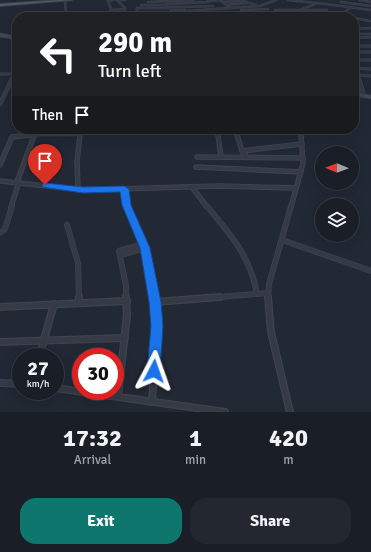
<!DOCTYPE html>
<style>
:root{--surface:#1a1e27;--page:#23272f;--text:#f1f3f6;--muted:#9fa2a7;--line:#383c44;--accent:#0f766e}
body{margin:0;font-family:Signika,sans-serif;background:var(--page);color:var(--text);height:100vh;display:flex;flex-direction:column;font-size:15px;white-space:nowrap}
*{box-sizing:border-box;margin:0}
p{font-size:13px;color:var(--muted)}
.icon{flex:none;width:22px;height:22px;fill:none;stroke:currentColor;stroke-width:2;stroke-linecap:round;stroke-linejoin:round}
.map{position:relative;height:412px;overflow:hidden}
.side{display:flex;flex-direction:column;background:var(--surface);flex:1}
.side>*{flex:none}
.hud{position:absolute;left:12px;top:12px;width:347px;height:122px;border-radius:16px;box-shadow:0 4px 16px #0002,0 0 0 1px var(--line);background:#202124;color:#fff;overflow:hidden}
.needle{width:26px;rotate:271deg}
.buttons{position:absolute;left:315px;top:146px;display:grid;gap:8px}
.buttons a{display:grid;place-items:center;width:44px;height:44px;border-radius:50%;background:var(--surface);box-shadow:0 4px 16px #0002,0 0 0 1px var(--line);font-size:20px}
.speed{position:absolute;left:12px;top:348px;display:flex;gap:8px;font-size:20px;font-weight:700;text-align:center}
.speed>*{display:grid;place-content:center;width:52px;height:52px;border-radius:50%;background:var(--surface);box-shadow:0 4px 16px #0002,0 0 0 1px var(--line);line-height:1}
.speed small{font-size:10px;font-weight:400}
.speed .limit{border:6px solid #d22;background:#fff;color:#111}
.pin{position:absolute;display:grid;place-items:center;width:34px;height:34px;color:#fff;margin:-41px -17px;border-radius:50% 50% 50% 0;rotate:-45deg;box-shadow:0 0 4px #0007}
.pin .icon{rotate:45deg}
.me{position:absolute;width:44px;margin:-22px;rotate:4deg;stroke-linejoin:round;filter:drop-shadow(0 0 3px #0008)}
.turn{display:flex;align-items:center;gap:14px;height:84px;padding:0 20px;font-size:18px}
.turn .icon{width:52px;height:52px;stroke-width:2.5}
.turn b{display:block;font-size:28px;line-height:34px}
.then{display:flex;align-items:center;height:38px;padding:0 20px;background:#0003;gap:8px;font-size:15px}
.eta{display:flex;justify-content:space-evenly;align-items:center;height:68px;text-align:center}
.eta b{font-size:24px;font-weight:700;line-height:28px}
.action{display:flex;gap:8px;margin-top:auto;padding:8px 20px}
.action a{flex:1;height:46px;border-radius:16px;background:var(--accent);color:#fff;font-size:16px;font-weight:700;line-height:46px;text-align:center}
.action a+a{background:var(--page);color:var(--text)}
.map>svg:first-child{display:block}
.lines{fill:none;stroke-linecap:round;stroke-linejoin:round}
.street-far5-casing{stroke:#3e434f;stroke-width:2.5}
.street-far4-casing{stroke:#3e434f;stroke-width:3}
.street-far3-casing{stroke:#3e434f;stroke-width:4.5}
.street-far2-casing{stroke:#3e434f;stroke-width:5.5}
.street-far1-casing{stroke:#3e434f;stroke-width:6}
.street-casing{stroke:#3e434f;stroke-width:8}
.secondary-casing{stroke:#3e434f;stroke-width:2.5}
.primary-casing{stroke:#3e434f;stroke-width:2}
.street-far5{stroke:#353a45;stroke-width:1.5}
.street-far4{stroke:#353a45;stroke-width:2}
.street-far3{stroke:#353a45;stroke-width:3}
.street-far2{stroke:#353a45;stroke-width:3.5}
.street-far1{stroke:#353a45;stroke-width:4.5}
.street{stroke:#353a45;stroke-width:5.5}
.secondary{fill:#434958;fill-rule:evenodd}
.primary{fill:#535965;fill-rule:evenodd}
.route{fill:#1a73e8;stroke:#114b97}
</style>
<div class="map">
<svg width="371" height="412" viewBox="0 0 371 412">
<rect width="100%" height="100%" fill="#222834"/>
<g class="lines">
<defs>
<g id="street-far5">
<path d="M113 0 108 1 111 9 110 12 113 15"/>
<path d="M117 0 125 8 124 17"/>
<path d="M118 0H125"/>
<path d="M220 0 230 8"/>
<path d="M240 0 256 5"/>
<path d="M288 0 334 5"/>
<path d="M360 0 371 2"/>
<path d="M65 1 66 17"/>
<path d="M208 1 220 0"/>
<path d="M148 2 194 0"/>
<path d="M222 2 242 1"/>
<path d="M341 2 371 6"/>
<path d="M166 4 209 2"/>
<path d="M141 5H167"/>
<path d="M226 5 247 3"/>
<path d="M333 5 371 10"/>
<path d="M167 7H184"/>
<path d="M184 7 213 6"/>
<path d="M137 8V15L216 12"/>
<path d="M137 8H168"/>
<path d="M111 10 125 9"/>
<path d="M170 10H184"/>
<path d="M241 10 268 9"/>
<path d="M275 10H327"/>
<path d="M288 10 294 17"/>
<path d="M300 10 315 4"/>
<path d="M306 10 303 14 319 17"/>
<path d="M185 11 260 6 276 0"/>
<path d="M276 12 286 17"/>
<path d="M319 12 347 17"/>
<path d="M339 16 350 8"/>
<path d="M109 17 125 15"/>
<path d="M199 17 277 12"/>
<path d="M256 17 282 15"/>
<path d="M354 18 370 21"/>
<path d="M354 29 371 28"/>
<path d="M354 34H371"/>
</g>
<g id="street-far4">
<path d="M354 38 371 37"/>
<path d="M354 46H371"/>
<path d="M354 52H371"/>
<path d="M354 60H371"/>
<path d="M354 68 371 69"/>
<path d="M354 70 359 80"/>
<path d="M0 74H17"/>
<path d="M356 75 371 76"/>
<path d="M11 80 14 74"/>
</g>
<g id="street-far3">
<path d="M359 79 364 96"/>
<path d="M0 104 12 79"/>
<path d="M217 129 218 136"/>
<path d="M235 129 237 136"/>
<path d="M300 129 301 136"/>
<path d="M20 136 39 134H80V136"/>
</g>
<g id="street-far2">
<path d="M218 135 221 157"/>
<path d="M237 135 242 151 247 157"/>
<path d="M242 151 302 144"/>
<path d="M197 157 303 158"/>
<path d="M0 165 12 137 29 135"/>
<path d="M196 167 301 172"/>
<path d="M0 181 83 190 218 186 296 188"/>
<path d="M17 182 34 136"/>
<path d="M192 187 207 207"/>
<path d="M124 189 128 207"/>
<path d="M78 190 77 161 80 135"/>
<path d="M11 207 19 182"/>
<path d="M291 207 303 163 301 135"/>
</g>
<g id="street-far1">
<path d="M128 206 145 248 154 298"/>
<path d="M207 206C231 236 250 255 257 294"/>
<path d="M67 225 78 263 79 298"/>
<path d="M0 233 5 229 12 206"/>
<path d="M282 240 371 271"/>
<path d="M120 255 145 248"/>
<path d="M126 298V286L119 251 143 244"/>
<path d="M207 298 268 293"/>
<path d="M268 298 269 284 291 206"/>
</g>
<g id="street">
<path d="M268 297 271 332 290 412"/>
<path d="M155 302 220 297"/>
<path d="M78 303 79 297"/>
<path d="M0 307 127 301"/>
<path d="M0 342 125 338"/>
<path d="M39 357 54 304"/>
<path d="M0 383 21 384"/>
<path d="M55 388 225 412"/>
<path d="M118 396 127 315 126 297"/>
<path d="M152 402 157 326 154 297"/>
</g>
<g id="secondary">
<path d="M0 34 17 37V39L0 36Z"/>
<path d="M354 93 371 96V98L354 95Z"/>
</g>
<path id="primary" d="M61 0H72L0 6V4Z"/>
</defs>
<use href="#street-far5" class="street-far5-casing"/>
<use href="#street-far4" class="street-far4-casing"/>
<use href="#street-far3" class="street-far3-casing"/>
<use href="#street-far2" class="street-far2-casing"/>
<use href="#street-far1" class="street-far1-casing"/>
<use href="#street" class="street-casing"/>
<use href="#secondary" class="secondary-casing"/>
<use href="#primary" class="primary-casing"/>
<use href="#street-far5" class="street-far5"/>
<use href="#street-far4" class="street-far4"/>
<use href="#street-far3" class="street-far3"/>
<use href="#street-far2" class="street-far2"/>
<use href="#street-far1" class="street-far1"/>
<use href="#street" class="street"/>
<use href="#secondary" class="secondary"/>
<use href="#primary" class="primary"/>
</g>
<path class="route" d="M45 183 83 187 124 186 129 189 131 205 150 248 161 302 163 326 160 371 158 376 154 378 149 376 147 371 151 326 149 302 140 248 122 205 120 192 83 193 42 187V184Z"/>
</svg>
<div class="buttons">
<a><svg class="needle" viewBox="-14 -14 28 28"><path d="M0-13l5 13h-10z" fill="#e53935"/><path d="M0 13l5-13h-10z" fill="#9fa2a7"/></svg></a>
<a><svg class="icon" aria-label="layers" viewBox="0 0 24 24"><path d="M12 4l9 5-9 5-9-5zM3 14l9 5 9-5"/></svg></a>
</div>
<div class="speed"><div>27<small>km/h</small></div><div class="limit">30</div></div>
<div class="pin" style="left:45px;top:185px;background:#d93025"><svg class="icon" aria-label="arrive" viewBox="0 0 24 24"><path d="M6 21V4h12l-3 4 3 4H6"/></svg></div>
<svg class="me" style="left:154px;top:371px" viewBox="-20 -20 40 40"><path d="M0-17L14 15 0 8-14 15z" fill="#1a73e8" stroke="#fff" stroke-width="4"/></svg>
<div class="hud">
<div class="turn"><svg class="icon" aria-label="left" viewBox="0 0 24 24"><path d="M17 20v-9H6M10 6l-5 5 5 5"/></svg><div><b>290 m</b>Turn left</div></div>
<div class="then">Then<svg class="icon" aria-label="arrive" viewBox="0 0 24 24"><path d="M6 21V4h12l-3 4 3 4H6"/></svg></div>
</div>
</div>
<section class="side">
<div class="eta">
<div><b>17:32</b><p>Arrival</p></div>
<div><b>1</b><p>min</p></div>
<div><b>420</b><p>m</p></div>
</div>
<div class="action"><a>Exit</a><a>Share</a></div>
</section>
